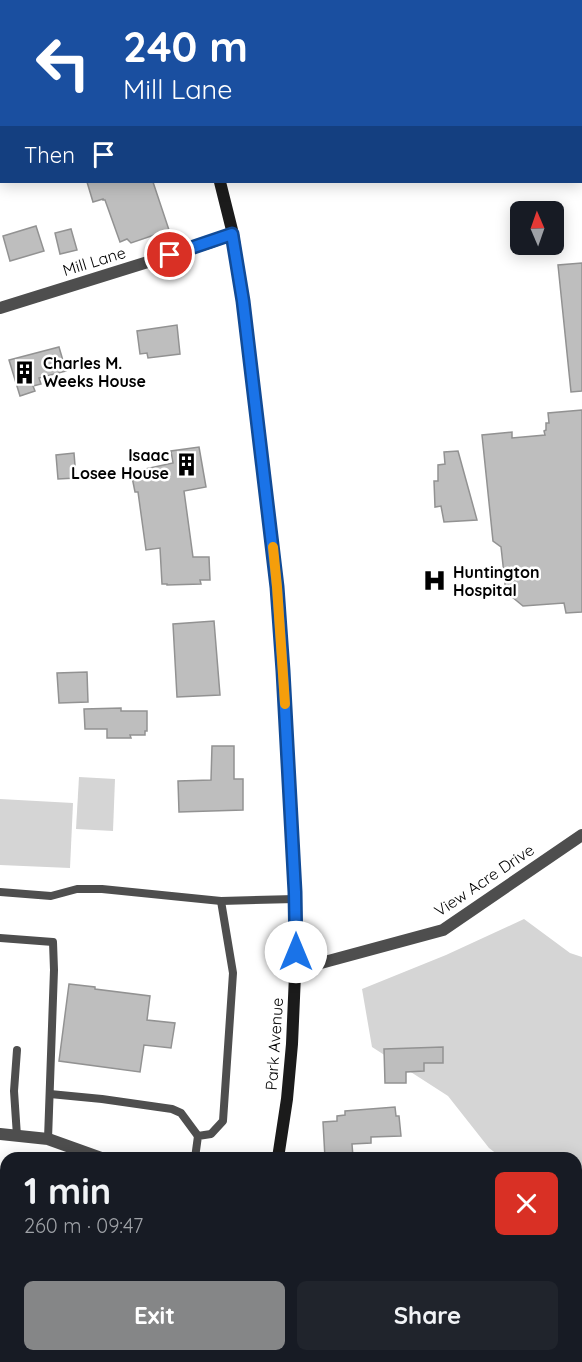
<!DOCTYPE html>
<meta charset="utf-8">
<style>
:root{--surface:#171b24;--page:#20242c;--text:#f1f3f6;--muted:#9ea1a6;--accent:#858687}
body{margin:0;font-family:Quicksand,sans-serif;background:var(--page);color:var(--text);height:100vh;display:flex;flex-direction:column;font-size:22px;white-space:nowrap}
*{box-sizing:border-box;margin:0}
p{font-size:20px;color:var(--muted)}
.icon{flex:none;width:33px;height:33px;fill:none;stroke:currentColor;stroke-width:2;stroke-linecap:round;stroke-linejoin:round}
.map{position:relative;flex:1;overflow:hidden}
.side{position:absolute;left:0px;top:1152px;width:582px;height:210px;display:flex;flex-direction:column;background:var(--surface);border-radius:18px 18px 0 0;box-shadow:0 3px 15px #0003}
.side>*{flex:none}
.hud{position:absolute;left:0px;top:0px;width:582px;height:183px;box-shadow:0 3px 15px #0003;background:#1a4fa0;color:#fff;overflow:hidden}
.needle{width:39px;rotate:358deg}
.tools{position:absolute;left:510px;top:201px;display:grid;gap:12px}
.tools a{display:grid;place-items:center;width:54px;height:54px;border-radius:9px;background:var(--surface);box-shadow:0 3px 15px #0003;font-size:30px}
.pin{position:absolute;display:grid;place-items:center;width:51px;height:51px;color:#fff;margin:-26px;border:3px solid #fff;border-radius:50%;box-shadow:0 2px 6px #0007}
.me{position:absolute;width:66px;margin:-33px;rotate:0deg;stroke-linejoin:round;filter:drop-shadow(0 0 4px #0008)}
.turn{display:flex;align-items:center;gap:21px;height:126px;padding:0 24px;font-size:27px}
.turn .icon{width:78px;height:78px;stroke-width:2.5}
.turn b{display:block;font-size:42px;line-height:51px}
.then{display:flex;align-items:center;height:57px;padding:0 24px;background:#0003;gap:12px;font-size:22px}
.round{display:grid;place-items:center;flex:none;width:63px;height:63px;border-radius:9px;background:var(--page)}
.summary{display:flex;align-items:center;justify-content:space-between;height:102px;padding:0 24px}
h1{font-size:36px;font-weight:700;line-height:45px}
.action{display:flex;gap:12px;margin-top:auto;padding:12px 24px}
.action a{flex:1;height:69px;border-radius:9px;background:var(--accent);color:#fff;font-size:24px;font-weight:700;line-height:69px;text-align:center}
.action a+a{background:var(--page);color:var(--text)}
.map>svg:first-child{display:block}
.green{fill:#d5d5d5}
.building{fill:#bebebe;stroke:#929292;stroke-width:1.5}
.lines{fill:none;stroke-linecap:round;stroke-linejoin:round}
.service{stroke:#4e4e4e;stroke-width:8}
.minor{stroke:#4e4e4e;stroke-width:12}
.secondary{stroke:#1b1b1b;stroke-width:12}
.route-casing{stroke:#114b97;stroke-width:15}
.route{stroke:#1a73e8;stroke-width:10}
.slow{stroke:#f59e0b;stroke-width:10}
.labels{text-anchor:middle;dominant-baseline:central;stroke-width:5;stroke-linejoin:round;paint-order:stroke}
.street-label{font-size:16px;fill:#000;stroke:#fff}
.poi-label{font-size:16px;font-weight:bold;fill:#000;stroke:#fff;text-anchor:start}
</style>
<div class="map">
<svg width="582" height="1362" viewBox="0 0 582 1362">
<rect width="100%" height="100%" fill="#fff"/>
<g class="green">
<path d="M79 777 115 779 113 831 76 829Z"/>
<path d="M0 799 73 803 70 868 0 865Z"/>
<path d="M524 919 570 953 582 957V1241L576 1247V1158H502L489 1148 448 1096 372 1047 362 989 446 955Z"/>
<path d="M238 1356H271L278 1362H236Z"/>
</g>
<g class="building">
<path d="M87 182H153L169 230 131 243 127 239 120 242 105 200H103V199L93 202Z"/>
<path d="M36 226 44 251 10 261 3 236Z"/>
<path d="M71 229 77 250 60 254 55 233Z"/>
<path d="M582 263V391L571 392 558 265Z"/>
<path d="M177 325 180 354 148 358 147 353 140 354 137 331Z"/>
<path d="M59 347 66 371 39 378 41 384 33 386 35 391 20 396 9 360Z"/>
<path d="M582 410V612L566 613 564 603 523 606 506 592 501 547 493 541 482 435 512 432V438L545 435 544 431 546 430V423H549L548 413Z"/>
<path d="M199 447 206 487 184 491 193 557H209L210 580H200L201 584 167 585V584H162L160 548 146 550 138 492H135L131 472 173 463 171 451Z"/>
<path d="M458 451 477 520 444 522 441 506 435 507 434 481H438V465L445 464 444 452Z"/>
<path d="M74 453 76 478 58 479 56 455Z"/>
<path d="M214 621 220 695 177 697 173 624Z"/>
<path d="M87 672 88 702 59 703 57 673Z"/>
<path d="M121 708V711H147V731H145V735H130L131 738H107V729H85L84 709Z"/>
<path d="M212 746H234V779H243V810L179 812 178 781 211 780Z"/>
<path d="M69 984 95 987V989L150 996 147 1020 175 1023 171 1048 144 1045 140 1072 59 1061Z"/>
<path d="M443 1047V1063H424V1071L406 1072V1083H385L384 1049Z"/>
<path d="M395 1107 396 1116H399L401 1136 371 1137V1143L352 1144 353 1157 325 1158 323 1122 337 1121V1116L345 1115V1111Z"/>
</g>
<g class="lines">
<g class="service">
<path d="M0 892 51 896 77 889H102L221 901 295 899"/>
<path d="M0 938 53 942 54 970 48 1139"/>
<path d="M17 1050 14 1091 17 1136"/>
<path d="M50 1094 102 1099 172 1109 181 1113 198 1136"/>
<path d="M195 1158 198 1136 211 1134 223 1121 233 973 221 901"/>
</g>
<g class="minor">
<path d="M291 2 301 0"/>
<path d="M0 308 212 242 233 234"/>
<path d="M295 970 443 930 582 835"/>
<path d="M0 1134 48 1139 101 1158"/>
<path d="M0 1345 6 1347"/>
<path d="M29 1356 45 1362"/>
</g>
<g class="secondary">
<path d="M153 0V2"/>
<path d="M220 182 233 234 243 301 273 547 283 671 295 892 296 952 292 1044 287 1099 278 1158"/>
<path d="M309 1356 316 1362"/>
<path d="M219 1362 221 1356"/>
</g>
</g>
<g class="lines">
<defs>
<path id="route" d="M170 255 232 234 243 301 277 587 283 671 295 892 296 952"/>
</defs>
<use href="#route" class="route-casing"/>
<use href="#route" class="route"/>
<path class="slow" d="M273 547 277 587 285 704"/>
</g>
<defs>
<symbol id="building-bare" viewBox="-9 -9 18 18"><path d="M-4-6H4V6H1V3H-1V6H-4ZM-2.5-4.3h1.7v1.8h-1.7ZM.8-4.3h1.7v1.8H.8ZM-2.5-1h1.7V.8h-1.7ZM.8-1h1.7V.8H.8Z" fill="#000" stroke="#fff" stroke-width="2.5" paint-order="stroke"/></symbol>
<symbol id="hospital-bare" viewBox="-9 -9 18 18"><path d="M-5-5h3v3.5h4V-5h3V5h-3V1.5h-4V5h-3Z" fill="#000" stroke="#fff" stroke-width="2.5" paint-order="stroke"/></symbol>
</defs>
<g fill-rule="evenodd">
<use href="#building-bare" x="8" y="356" width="33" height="33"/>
<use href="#building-bare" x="170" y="448" width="33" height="33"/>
<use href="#hospital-bare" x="418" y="564" width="33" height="33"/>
</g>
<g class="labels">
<g class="street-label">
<text transform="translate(94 261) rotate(-17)">Mill Lane</text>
<text transform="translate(484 880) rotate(-34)">View Acre Drive</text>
<text transform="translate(274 1044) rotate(-86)">Park Avenue</text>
</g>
<g class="poi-label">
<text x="43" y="363">Charles M.<tspan x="43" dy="18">Weeks House</tspan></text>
<text x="169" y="455" text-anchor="end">Isaac<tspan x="169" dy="18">Losee House</tspan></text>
<text x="453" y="572">Huntington<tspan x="453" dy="18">Hospital</tspan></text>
</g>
</g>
</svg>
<div class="tools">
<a><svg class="needle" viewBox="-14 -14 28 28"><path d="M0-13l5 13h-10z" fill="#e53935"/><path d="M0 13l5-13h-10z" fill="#9ea1a6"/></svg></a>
</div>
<div class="pin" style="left:170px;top:255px;background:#d93025"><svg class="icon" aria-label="arrive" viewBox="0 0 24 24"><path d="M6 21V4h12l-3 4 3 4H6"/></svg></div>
<svg class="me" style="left:296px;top:952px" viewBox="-20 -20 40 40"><circle r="19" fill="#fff"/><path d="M0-13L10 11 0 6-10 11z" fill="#1a73e8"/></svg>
<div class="hud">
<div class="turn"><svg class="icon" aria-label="left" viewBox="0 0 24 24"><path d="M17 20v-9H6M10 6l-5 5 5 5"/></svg><div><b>240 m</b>Mill Lane</div></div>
<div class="then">Then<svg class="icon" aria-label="arrive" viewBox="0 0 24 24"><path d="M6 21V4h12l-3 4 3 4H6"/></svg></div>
</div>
<section class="side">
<div class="summary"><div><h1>1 min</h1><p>260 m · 09:47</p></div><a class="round" style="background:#d93025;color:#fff"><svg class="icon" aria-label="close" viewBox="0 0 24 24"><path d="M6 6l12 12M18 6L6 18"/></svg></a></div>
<div class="action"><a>Exit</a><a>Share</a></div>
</section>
</div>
